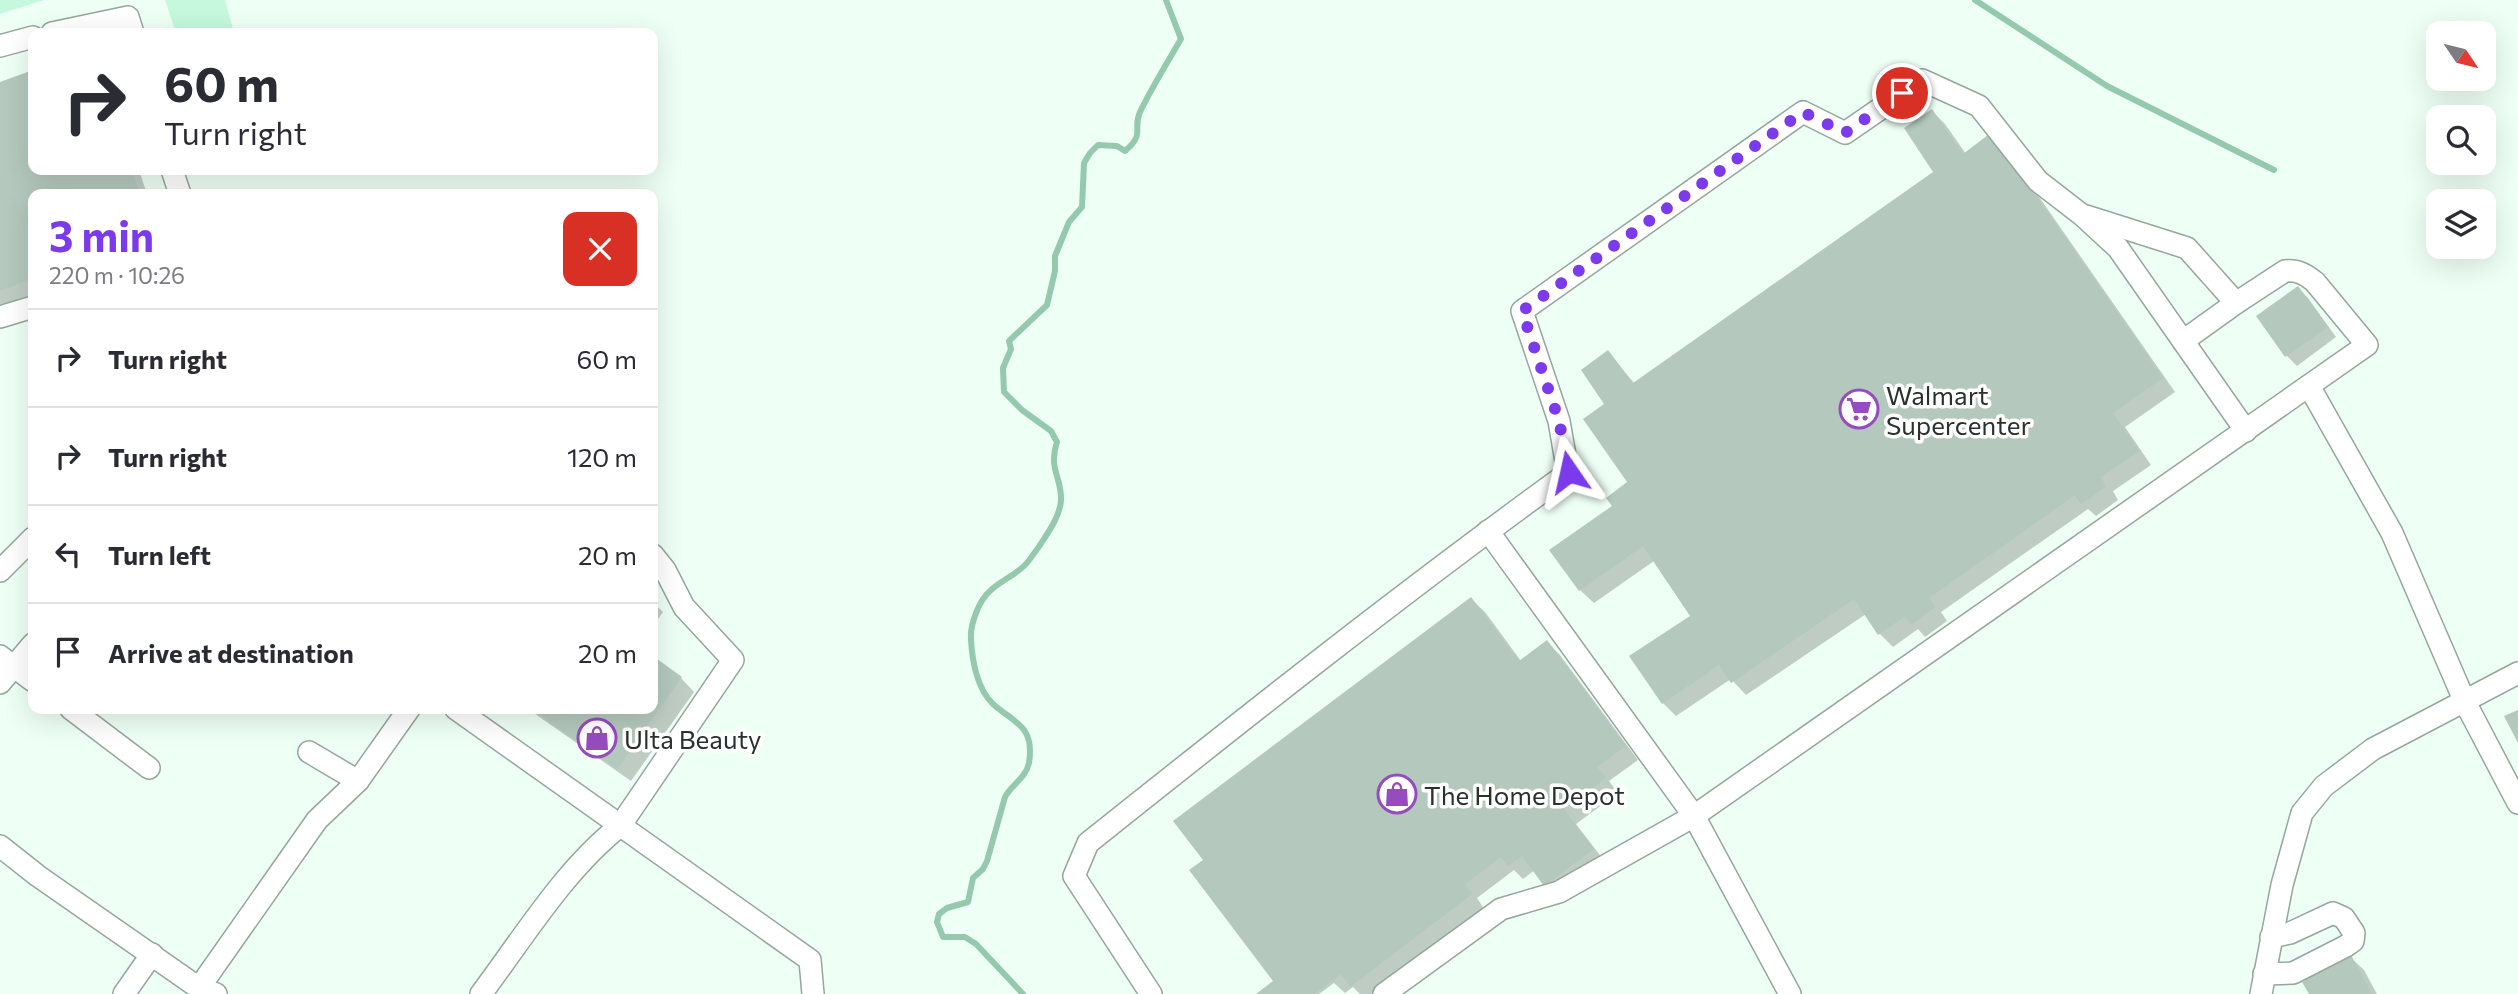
<!DOCTYPE html>
<meta charset="utf-8">
<style>
:root{--surface:#fff;--page:#f2f2f3;--text:#2b2b33;--muted:#7c7c81;--line:#e1e1e2;--accent:#7c3aed}
body{margin:0;font-family:Commissioner,sans-serif;background:var(--page);color:var(--text);height:100vh;display:flex;flex-direction:column;font-size:26px;white-space:nowrap}
*{box-sizing:border-box;margin:0}
p{font-size:23px;color:var(--muted)}
.icon{flex:none;width:38px;height:38px;fill:none;stroke:currentColor;stroke-width:2;stroke-linecap:round;stroke-linejoin:round}
.map{position:relative;flex:1;overflow:hidden}
.drawer{position:absolute;left:28px;top:189px;width:630px;height:525px;display:flex;flex-direction:column;background:var(--surface);border-radius:14px;box-shadow:0 7px 28px #0002}
.drawer>*{flex:none}
.banner{position:absolute;left:28px;top:28px;width:630px;height:147px;border-radius:14px;box-shadow:0 7px 28px #0002;background:#fff;color:var(--text);overflow:hidden}
.needle{width:46px;rotate:125deg}
.tools{position:absolute;left:2426px;top:21px;display:grid;gap:14px}
.tools a{display:grid;place-items:center;width:70px;height:70px;border-radius:14px;background:var(--surface);box-shadow:0 7px 28px #0002;font-size:35px}
.pin{position:absolute;display:grid;place-items:center;width:60px;height:60px;color:#fff;margin:-30px;border:4px solid #fff;border-radius:50%;box-shadow:0 2px 7px #0007}
.me{position:absolute;width:77px;margin:-38px;rotate:349deg;stroke-linejoin:round;filter:drop-shadow(0 0 5px #0008)}
.turn{display:flex;align-items:center;gap:24px;height:147px;padding:0 21px;font-size:32px}
.turn .icon{width:91px;height:91px;stroke-width:2.5}
.turn b{display:block;font-size:49px;line-height:60px}
.round{display:grid;place-items:center;flex:none;width:74px;height:74px;border-radius:14px;background:var(--page)}
.headline{display:flex;align-items:center;justify-content:space-between;height:119px;padding:0 21px}
h1{font-size:42px;font-weight:700;line-height:52px;color:var(--accent)}
ul{padding:0;list-style:none}
li{display:flex;align-items:center;gap:21px;height:98px;padding:0 21px;border-top:2px solid var(--line)}
li div{flex:1}
li b{display:block;font-size:26px}
li em{font-style:normal}
.map>svg:first-child{display:block}
.green{fill:#c5f8dd}
.shadow{fill:#0003}
.lines{fill:none;stroke-linecap:round;stroke-linejoin:round}
.stream{stroke:#95c9ad;stroke-width:6}
.building{fill:#b4c8bd}
.minor-casing{stroke:#94a79c;stroke-width:24}
.minor{stroke:#fff;stroke-width:21}
.route{stroke:#7c3aed;stroke-width:12;stroke-dasharray:0 21.6}
.labels{text-anchor:middle;dominant-baseline:central;stroke-width:7;stroke-linejoin:round;paint-order:stroke}
.poi-label{font-size:26px;fill:#29312d;stroke:#fff;text-anchor:start}
</style>
<div class="map">
<svg width="2518" height="994" viewBox="0 0 2518 994">
<rect width="100%" height="100%" fill="#eefff5"/>
<g class="green">
<path d="M0 0H44L0 14Z"/>
<path d="M165 0H225L234 33H176Z"/>
</g>
<g class="shadow">
<path d="M33 72V170H139L147 194H33V296L0 308V84Z"/>
<path d="M1932 111 1945 124 1966 154 2005 148 2175 392 2125 427 2151 465 2113 491 2118 500 2096 516 2088 509 1941 612 1947 621 1925 637 1918 629 1893 647 1880 634 1866 614 1746 695 1731 679 1676 716 1663 703 1692 616 1654 561 1594 603 1580 590 1615 507 1630 482 1606 404 1607 352 1635 384 1936 172Z"/>
<path d="M2298 288 2308 298 2336 337 2297 366 2287 356Z"/>
<path d="M1471 599 1485 612 1521 661 1547 642 1560 655 1638 760 1609 781 1618 793 1576 824 1606 863 1559 898 1535 870 1523 879 1514 870 1477 898 1484 909 1371 994H1360L1353 987 1345 993 1334 983 1319 994H1259L1275 982 1205 860Z"/>
<path d="M653 602 663 612 653 626Z"/>
<path d="M653 658 681 678 694 692 631 781 528 709H653Z"/>
<path d="M2320 955 2332 967 2350 957 2364 970 2377 994H2311L2308 980Z"/>
</g>
<g class="lines">
<g class="stream">
<path d="M1975 0 2107 86 2274 170"/>
<path d="M1023 994 976 944 965 937H943L937 922 939 914 947 908 968 902 973 878 983 869 987 861 1005 797C1011 785 1026 778 1029 763 1035 725 1014 723 993 704 977 689 972 660 971 639 970 624 979 600 991 590 1001 581 1015 575 1025 565 1030 560 1034 553 1038 548 1047 534 1060 517 1061 500 1062 478 1048 469 1057 442L1051 431 1022 410 1004 392 1003 368 1011 349 1009 341 1047 305 1055 271V256L1069 222 1082 207 1084 163 1090 153 1098 145 1117 146 1125 151C1146 133 1132 130 1140 112 1152 87 1167 63 1181 39L1166 0"/>
</g>
</g>
<g class="building">
<path d="M33 70V170H131L140 194H33V278L0 291V82Z"/>
<path d="M1932 109 1963 154 1992 132 2163 378 2113 413 2139 451 2101 477 2106 487 2081 504 2075 495 1929 598 1935 607 1911 625 1905 616 1878 635 1854 599 1731 683 1719 665 1662 704 1629 656 1690 616 1643 546 1579 591 1549 550 1612 506 1606 498 1627 482 1583 419 1604 404 1581 370 1608 350 1633 383 1933 172 1904 128Z"/>
<path d="M2298 286 2328 327 2285 357 2256 316Z"/>
<path d="M1471 597 1519 661 1547 640 1626 746 1597 767 1606 778 1564 809 1594 849 1544 886 1522 856 1508 866 1501 857 1465 884 1472 894 1350 987 1341 974 1314 994H1256L1273 981 1189 870 1203 860 1173 821Z"/>
<path d="M653 656 682 677 617 769 531 709H653Z"/>
<path d="M2518 710V743L2504 716Z"/>
<path d="M2320 953 2328 967 2351 955 2372 994H2309L2302 982 2306 980 2298 964Z"/>
</g>
<g class="lines">
<defs>
<g id="minor">
<path d="M52 33 128 17 133 33"/>
<path d="M0 46 33 37"/>
<path d="M172 170 180 194"/>
<path d="M2086 216 2187 248 2236 303"/>
<path d="M0 317 33 307"/>
<path d="M2309 386 2392 533 2465 702 2518 803"/>
<path d="M1488 531 1694 816 1790 994"/>
<path d="M0 571 33 538"/>
<path d="M0 656 33 681"/>
<path d="M0 683 33 644"/>
<path d="M71 709 149 768"/>
<path d="M456 709 810 960 813 994"/>
<path d="M309 752 358 781"/>
<path d="M0 846 38 876 199 988 216 994"/>
<path d="M2264 974 2293 973 2346 946 2353 941 2354 933 2344 918 2333 913 2290 933 2271 937"/>
<path d="M199 988 317 820 358 781 409 709"/>
<path d="M124 994 152 954"/>
<path d="M481 994C523 938 565 869 620 826L733 660 684 607 665 570 653 555"/>
<path d="M1151 994 1074 876 1088 843C1246 717 1405 591 1568 473L1559 421 1522 311 1803 112 1845 133 1922 80 1979 106 2038 181 2082 215 2118 248 2246 431"/>
<path d="M1384 994 1501 909 1559 892 1694 816 2367 345 2315 282C2305 274 2298 270 2285 271L2236 303 2183 341"/>
<path d="M2261 994 2282 885 2302 813 2324 786 2373 749 2518 673"/>
</g>
</defs>
<use href="#minor" class="minor-casing"/>
<use href="#minor" class="minor"/>
</g>
<g class="lines">
<path class="route" d="M1569 472 1559 421 1522 311 1803 112 1845 133 1902 93"/>
</g>
<defs>
<symbol id="supermarket-ring" viewBox="-11 -11 22 22"><circle r="9.5" fill="#fff" stroke="#954cbf" stroke-width="1.5"/><path d="M-6-5.5h2.5l.6 2H6L4.5 2H-2.5L-4.4-4H-6ZM-1.5 3.2a1.3 1.3 0 1 0 .1 0ZM3 3.2a1.3 1.3 0 1 0 .1 0Z" fill="#954cbf"/></symbol>
<symbol id="shop-ring" viewBox="-11 -11 22 22"><circle r="9.5" fill="#fff" stroke="#954cbf" stroke-width="1.5"/><path d="M-5-2.5h2.3a2.7 3.5 0 0 1 5.4 0H5L5.5 6h-11ZM-1.5-2.5h3a1.5 2.3 0 0 0-3 0Z" fill="#954cbf"/></symbol>
</defs>
<g fill-rule="evenodd">
<use href="#supermarket-ring" x="1837" y="387" width="44" height="44"/>
<use href="#shop-ring" x="575" y="716" width="44" height="44"/>
<use href="#shop-ring" x="1375" y="772" width="44" height="44"/>
</g>
<g class="labels">
<g class="poi-label">
<text x="1886" y="394">Walmart<tspan x="1886" dy="30">Supercenter</tspan></text>
<text x="624" y="738">Ulta Beauty</text>
<text x="1424" y="794">The Home Depot</text>
</g>
</g>
</svg>
<div class="tools">
<a><svg class="needle" viewBox="-14 -14 28 28"><path d="M0-13l5 13h-10z" fill="#e53935"/><path d="M0 13l5-13h-10z" fill="#7c7c81"/></svg></a>
<a><svg class="icon" aria-label="search" viewBox="0 0 24 24"><circle cx="10" cy="10" r="6"/><path d="M15 15l6 6"/></svg></a>
<a><svg class="icon" aria-label="layers" viewBox="0 0 24 24"><path d="M12 4l9 5-9 5-9-5zM3 14l9 5 9-5"/></svg></a>
</div>
<div class="pin" style="left:1902px;top:93px;background:#d93025"><svg class="icon" aria-label="arrive" viewBox="0 0 24 24"><path d="M6 21V4h12l-3 4 3 4H6"/></svg></div>
<svg class="me" style="left:1569px;top:472px" viewBox="-20 -20 40 40"><path d="M0-17L14 15 0 8-14 15z" fill="#7c3aed" stroke="#fff" stroke-width="4"/></svg>
<div class="banner">
<div class="turn"><svg class="icon" aria-label="right" viewBox="0 0 24 24"><path d="M7 20v-9h11M14 6l5 5-5 5"/></svg><div><b>60 m</b>Turn right</div></div>
</div>
<section class="drawer">
<div class="headline"><div><h1>3 min</h1><p>220 m · 10:26</p></div><a class="round" style="background:#d93025;color:#fff"><svg class="icon" aria-label="close" viewBox="0 0 24 24"><path d="M6 6l12 12M18 6L6 18"/></svg></a></div>
<ul>
<li><svg class="icon" aria-label="right" viewBox="0 0 24 24"><path d="M7 20v-9h11M14 6l5 5-5 5"/></svg><div><b>Turn right</b></div><em>60 m</em></li>
<li><svg class="icon" aria-label="right" viewBox="0 0 24 24"><path d="M7 20v-9h11M14 6l5 5-5 5"/></svg><div><b>Turn right</b></div><em>120 m</em></li>
<li><svg class="icon" aria-label="left" viewBox="0 0 24 24"><path d="M17 20v-9H6M10 6l-5 5 5 5"/></svg><div><b>Turn left</b></div><em>20 m</em></li>
<li><svg class="icon" aria-label="arrive" viewBox="0 0 24 24"><path d="M6 21V4h12l-3 4 3 4H6"/></svg><div><b>Arrive at destination</b></div><em>20 m</em></li>
</ul>
</section>
</div>
